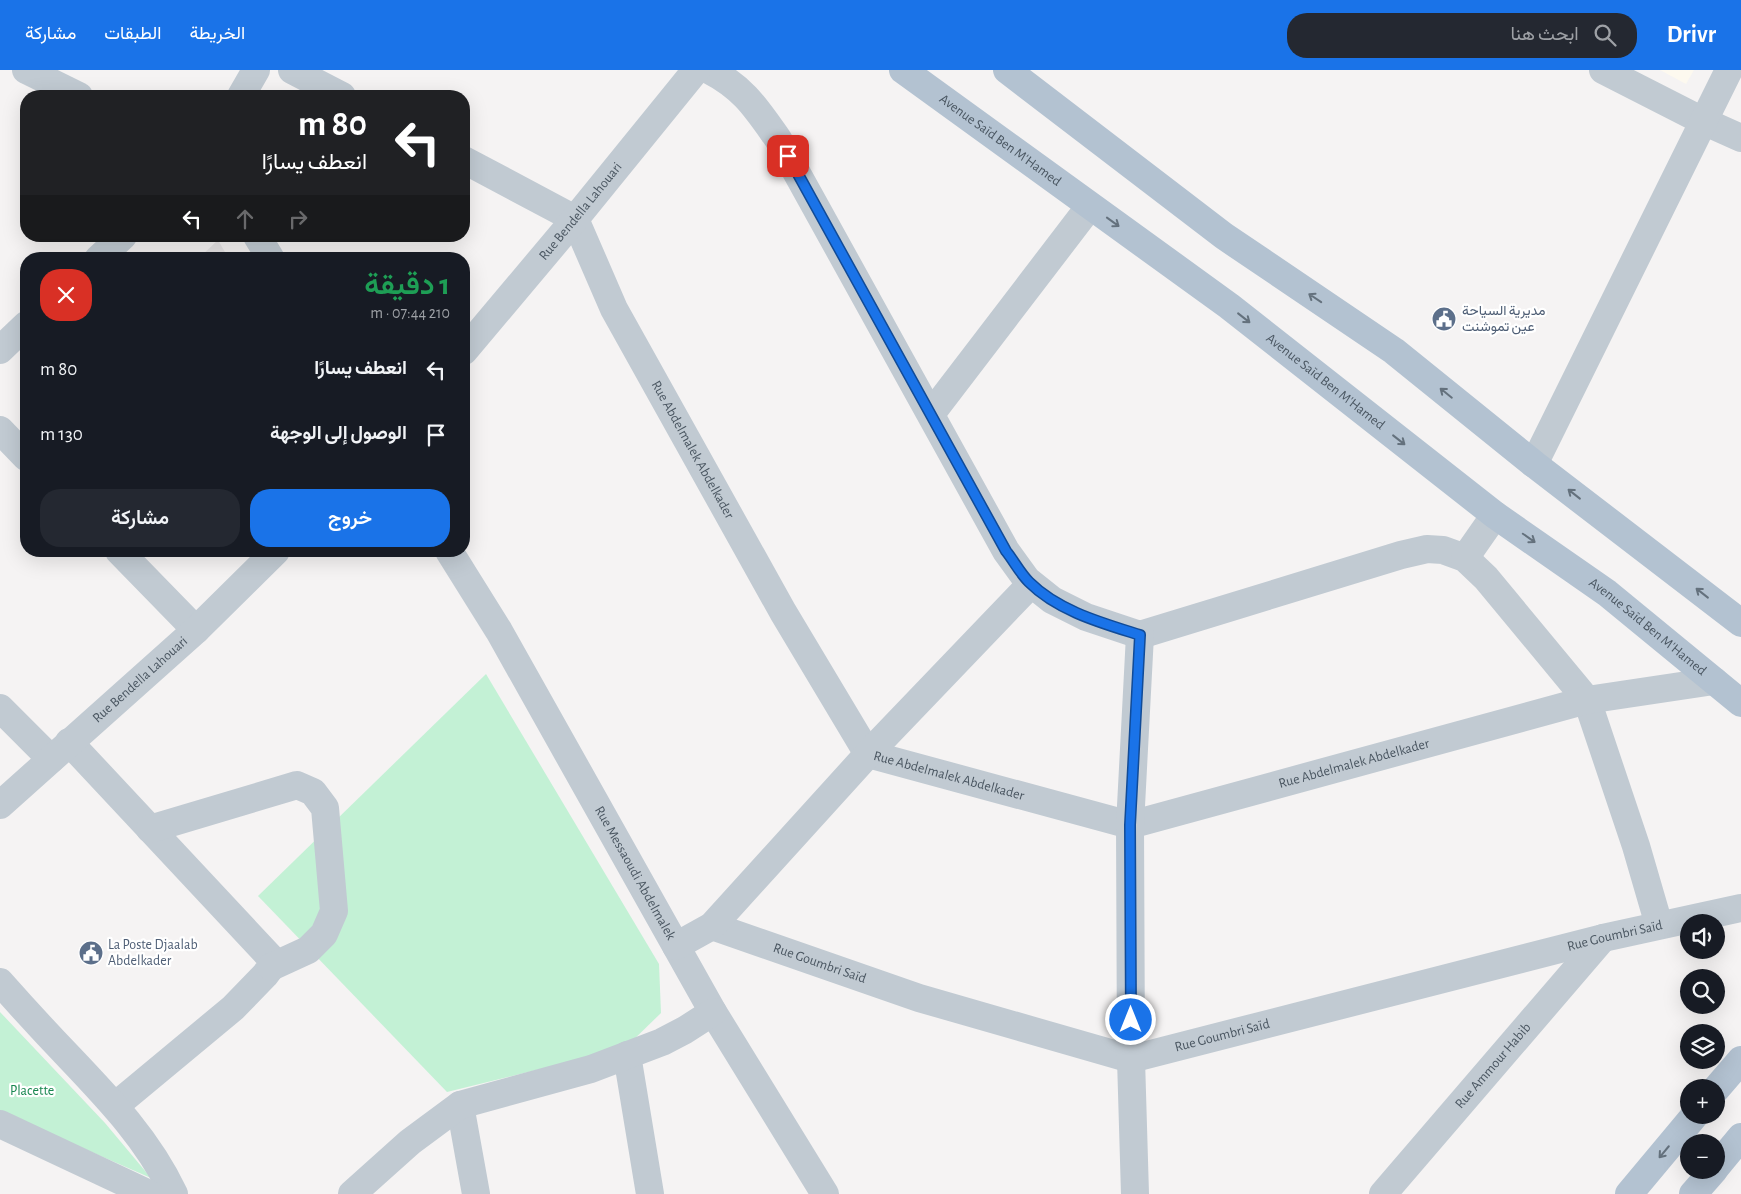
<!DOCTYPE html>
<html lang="ar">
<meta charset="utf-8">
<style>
:root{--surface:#171b24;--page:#242831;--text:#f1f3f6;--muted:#9ea1a6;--accent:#1a73e8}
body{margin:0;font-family:"Alegreya Sans",Vazirmatn,sans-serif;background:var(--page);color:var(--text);direction:rtl;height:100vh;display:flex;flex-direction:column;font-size:19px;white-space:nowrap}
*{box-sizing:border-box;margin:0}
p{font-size:16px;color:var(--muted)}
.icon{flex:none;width:28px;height:28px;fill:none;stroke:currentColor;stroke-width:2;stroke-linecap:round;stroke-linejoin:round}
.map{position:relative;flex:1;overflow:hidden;direction:ltr}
.details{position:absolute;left:20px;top:182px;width:450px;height:305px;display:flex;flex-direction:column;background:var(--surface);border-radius:20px;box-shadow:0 5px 20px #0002;direction:rtl}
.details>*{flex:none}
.hud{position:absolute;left:20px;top:20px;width:450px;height:152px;border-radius:20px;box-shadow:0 5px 20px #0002;direction:rtl;background:#202124;color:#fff;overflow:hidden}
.controls{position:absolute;left:1680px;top:844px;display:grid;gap:10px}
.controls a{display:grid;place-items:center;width:45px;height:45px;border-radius:50%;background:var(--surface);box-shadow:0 5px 20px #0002;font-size:25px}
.pin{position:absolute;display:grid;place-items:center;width:42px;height:42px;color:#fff;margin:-21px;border-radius:10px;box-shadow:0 2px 8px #0006}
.me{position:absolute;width:55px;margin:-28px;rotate:0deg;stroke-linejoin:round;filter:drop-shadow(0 0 4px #0008)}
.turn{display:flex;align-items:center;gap:18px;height:105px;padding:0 20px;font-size:22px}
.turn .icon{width:65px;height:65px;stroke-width:2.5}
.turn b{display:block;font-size:35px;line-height:42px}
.lanes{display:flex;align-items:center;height:48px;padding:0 20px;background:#0003;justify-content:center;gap:25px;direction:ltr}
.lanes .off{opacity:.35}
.round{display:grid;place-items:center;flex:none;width:52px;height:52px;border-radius:20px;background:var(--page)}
.summary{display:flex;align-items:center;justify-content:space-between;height:85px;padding:0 20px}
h1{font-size:30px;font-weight:600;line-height:38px;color:#1e9e55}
.cta{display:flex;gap:10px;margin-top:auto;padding:10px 20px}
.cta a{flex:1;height:58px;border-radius:20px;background:var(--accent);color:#fff;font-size:20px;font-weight:600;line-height:58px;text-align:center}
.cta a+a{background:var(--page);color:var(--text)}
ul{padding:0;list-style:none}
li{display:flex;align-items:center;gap:15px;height:65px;padding:0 20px}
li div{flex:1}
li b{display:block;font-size:19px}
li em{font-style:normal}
header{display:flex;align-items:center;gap:30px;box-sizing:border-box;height:70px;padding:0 25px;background:var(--accent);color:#fff}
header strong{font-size:24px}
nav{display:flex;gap:28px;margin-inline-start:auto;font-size:18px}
.search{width:350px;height:45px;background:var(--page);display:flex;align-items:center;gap:12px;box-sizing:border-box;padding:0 18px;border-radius:20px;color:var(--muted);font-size:19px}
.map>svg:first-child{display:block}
.commercial{fill:#fdf9ef}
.education{fill:#e6e4e5}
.green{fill:#c3f1d5}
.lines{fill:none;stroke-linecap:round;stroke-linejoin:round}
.minor{stroke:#c1cad2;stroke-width:28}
.primary{stroke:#b3c2d1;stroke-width:28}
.oneway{stroke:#64717d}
.route-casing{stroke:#114b97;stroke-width:12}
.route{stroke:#1a73e8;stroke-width:9}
.labels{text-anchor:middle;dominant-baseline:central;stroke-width:4.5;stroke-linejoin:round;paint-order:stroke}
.street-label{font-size:14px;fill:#4a5661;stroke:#fff}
.service-label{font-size:14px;fill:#4e5e75;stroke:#fff;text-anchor:start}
.park-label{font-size:14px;fill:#17864f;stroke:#fff}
</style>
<header>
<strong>Drivr</strong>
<div class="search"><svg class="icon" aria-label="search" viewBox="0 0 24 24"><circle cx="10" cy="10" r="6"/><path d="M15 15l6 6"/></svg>ابحث هنا</div>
<nav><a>الخريطة</a><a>الطبقات</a><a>مشاركة</a></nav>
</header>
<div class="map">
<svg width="1741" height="1124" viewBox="0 0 1741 1124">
<rect width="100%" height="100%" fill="#f5f3f3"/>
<path class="commercial" d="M1660 0H1694L1686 14Z"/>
<path class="education" d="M218 170 229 189H198Z"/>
<g class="green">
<path d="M486 604 659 894 661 943 625 978 447 1022 258 826Z"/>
<path d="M0 942 105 1053 151 1108 0 1042Z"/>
</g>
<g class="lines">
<g class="minor">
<path d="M26 0 79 26"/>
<path d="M292 0 342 26"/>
<path d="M709 0C744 18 756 38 778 69L1006 481 1027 510 1052 530 1086 547 1140 565 1401 485 1427 479 1443 480 1465 488 1486 508 1587 630 1636 776 1659 855"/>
<path d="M1603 0 1703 51 1741 68"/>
<path d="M241 26 256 0"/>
<path id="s1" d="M464 90 575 149 614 239 783 542 868 684 1130 755 1587 630 1714 611"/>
<path d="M257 166 271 189"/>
<path d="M98 189 123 166"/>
<path d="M0 280 26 255"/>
<path id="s2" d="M464 281 575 149 696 0"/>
<path d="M931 344 1090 136"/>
<path d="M0 360 26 387"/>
<path d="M1534 394 1729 0"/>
<path d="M119 481 196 560"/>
<path id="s3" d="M449 481 499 561 713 942 825 1124"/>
<path d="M1465 488 1495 445"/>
<path d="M0 638 51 689"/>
<path d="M69 672 270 887 271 897 265 905 233 938 115 1036"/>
<path id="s4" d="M0 735 196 560 276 481"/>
<path d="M150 759 297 715 313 722 325 738 334 841 324 864 308 880 271 897"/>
<path id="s5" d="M712 856 919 928 1131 989 1603 868 1741 838"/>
<path d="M676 876 712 856 868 684 1031 514"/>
<path d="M0 912C23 938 46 963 70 988 110 1030 149 1071 174 1124"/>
<path d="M627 985 650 1124"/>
<path d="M460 1035 476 1124"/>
<path d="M0 1054 149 1124"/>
<path d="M352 1124 410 1072 460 1035 591 999 662 972 685 960 713 942"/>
<path d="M1135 1124 1131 989 1130 755 1140 565"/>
<path id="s6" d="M1383 1124 1603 868"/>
</g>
<g class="primary">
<path id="s7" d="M903 0 1229 236 1495 445 1607 523 1741 633"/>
<path d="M1007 0 1224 166 1394 281 1534 394 1741 553"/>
<path d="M1716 1019 1741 990"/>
<path d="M1716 1097 1741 1067"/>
<path d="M1629 1124 1695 1045"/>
<path d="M1693 1124 1714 1100"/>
</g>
</g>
<defs><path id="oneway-shaft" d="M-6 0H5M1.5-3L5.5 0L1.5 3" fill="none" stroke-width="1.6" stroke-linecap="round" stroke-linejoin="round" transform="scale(1.25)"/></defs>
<g class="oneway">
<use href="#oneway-shaft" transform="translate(1113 152) rotate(36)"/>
<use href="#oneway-shaft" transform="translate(1315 228) rotate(-146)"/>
<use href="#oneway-shaft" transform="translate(1244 248) rotate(38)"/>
<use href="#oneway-shaft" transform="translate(1446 323) rotate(-141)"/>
<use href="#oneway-shaft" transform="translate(1399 370) rotate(38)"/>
<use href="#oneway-shaft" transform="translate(1574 424) rotate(-142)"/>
<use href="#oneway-shaft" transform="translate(1529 468) rotate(35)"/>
<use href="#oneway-shaft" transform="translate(1702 523) rotate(-142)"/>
<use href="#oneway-shaft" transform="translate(1664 1082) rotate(130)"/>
</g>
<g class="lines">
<defs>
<path id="route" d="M788 86 1006 481C1014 491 1020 503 1029 512 1058 541 1102 553 1140 565L1130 755 1131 950"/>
</defs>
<use href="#route" class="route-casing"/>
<use href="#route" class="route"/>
</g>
<defs>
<symbol id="civic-disc" viewBox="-11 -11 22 22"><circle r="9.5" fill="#5c6f8a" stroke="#fff"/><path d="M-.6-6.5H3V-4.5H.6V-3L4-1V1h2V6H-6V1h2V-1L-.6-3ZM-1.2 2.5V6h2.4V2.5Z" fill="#fff"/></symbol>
</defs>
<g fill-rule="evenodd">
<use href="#civic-disc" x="1430" y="235" width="28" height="28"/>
<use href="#civic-disc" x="77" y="869" width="28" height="28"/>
</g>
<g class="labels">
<g class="street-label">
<text stroke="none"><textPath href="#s7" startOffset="120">Avenue Saïd Ben M'Hamed</textPath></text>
<text stroke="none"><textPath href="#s2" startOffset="182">Rue Bendella Lahouari</textPath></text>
<text stroke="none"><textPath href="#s7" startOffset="525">Avenue Saïd Ben M'Hamed</textPath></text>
<text stroke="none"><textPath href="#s1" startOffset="385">Rue Abdelmalek Abdelkader</textPath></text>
<text stroke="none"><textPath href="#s7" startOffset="930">Avenue Saïd Ben M'Hamed</textPath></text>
<text stroke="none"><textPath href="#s4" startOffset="188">Rue Bendella Lahouari</textPath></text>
<text stroke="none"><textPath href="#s1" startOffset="1240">Rue Abdelmalek Abdelkader</textPath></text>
<text stroke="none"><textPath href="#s1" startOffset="820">Rue Abdelmalek Abdelkader</textPath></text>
<text stroke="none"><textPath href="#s3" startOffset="372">Rue Messaoudi Abdelmalek</textPath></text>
<text stroke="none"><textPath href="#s5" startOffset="939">Rue Goumbri Saïd</textPath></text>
<text stroke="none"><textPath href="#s5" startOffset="114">Rue Goumbri Saïd</textPath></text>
<text stroke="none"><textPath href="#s5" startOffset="534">Rue Goumbri Saïd</textPath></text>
<text stroke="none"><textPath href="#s6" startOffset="169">Rue Ammour Habib</textPath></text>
</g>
<g class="service-label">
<text x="1462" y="241">مديرية السياحة<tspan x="1462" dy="16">عين تموشنت</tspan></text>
<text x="108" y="875">La Poste Djaalab<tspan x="108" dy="16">Abdelkader</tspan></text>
</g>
<g class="park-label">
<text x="32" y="1021">Placette</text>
</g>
</g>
</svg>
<div class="controls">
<a><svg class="icon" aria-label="sound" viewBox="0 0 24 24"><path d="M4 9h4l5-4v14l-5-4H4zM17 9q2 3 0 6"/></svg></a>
<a><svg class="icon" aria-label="search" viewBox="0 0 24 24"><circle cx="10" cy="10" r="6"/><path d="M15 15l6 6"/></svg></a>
<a><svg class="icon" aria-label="layers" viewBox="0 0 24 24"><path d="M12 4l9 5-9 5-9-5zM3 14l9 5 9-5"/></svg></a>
<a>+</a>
<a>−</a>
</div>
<div class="pin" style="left:788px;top:86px;background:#d93025"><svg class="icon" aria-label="arrive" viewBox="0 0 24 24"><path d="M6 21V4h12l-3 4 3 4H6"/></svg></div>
<svg class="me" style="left:1131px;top:950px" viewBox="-20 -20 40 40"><circle r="17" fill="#1a73e8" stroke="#fff" stroke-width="3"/><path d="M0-11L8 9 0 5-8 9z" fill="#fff"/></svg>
<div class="hud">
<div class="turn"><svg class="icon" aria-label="left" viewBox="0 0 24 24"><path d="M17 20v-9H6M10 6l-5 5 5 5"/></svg><div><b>80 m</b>انعطف يسارًا</div></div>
<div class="lanes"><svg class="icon" aria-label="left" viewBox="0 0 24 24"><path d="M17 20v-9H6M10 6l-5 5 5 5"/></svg><svg class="icon off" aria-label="ahead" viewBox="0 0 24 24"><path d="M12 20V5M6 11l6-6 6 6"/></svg><svg class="icon off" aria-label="right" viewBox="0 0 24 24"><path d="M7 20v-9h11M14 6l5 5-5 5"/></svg></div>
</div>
<section class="details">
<div class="summary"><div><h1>1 دقيقة</h1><p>210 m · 07:44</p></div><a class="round" style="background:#d93025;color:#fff"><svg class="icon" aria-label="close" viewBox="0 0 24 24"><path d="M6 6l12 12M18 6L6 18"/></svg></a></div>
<ul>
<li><svg class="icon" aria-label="left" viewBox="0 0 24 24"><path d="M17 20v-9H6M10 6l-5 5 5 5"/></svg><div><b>انعطف يسارًا</b></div><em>80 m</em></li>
<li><svg class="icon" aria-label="arrive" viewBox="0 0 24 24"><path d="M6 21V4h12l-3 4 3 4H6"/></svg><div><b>الوصول إلى الوجهة</b></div><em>130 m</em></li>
</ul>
<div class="cta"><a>خروج</a><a>مشاركة</a></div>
</section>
</div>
